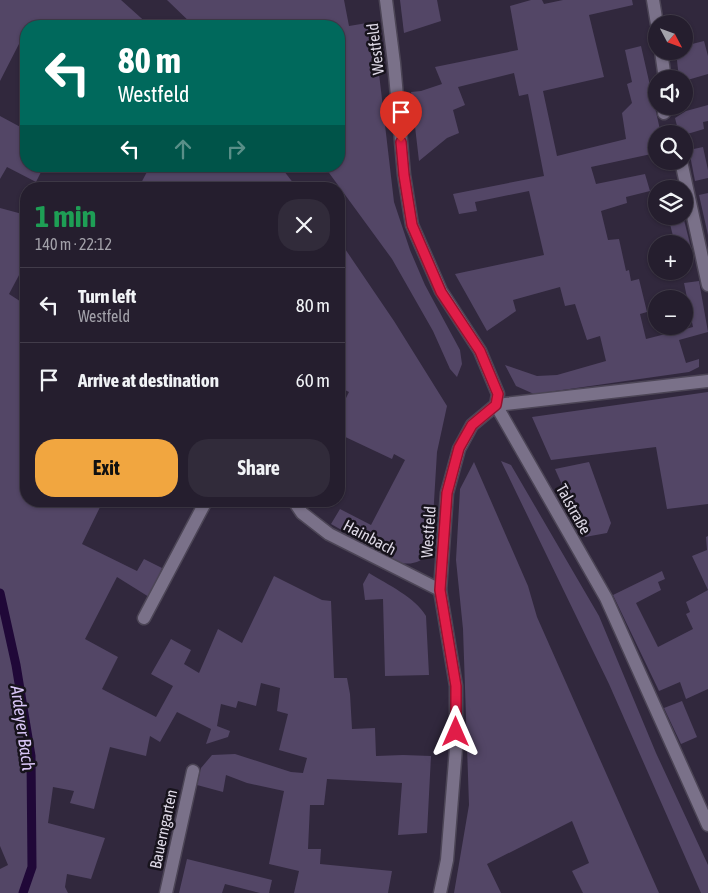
<!DOCTYPE html>
<meta charset="utf-8">
<style>
:root{--surface:#251e2e;--page:#312b3a;--text:#f1f3f6;--muted:#a3a2aa;--line:#423c4a;--accent:#f1a640}
body{margin:0;font-family:"Asap Condensed",sans-serif;background:var(--page);color:var(--text);height:100vh;display:flex;flex-direction:column;font-size:19px;white-space:nowrap}
*{box-sizing:border-box;margin:0}
p{font-size:16px;color:var(--muted)}
.icon{flex:none;width:28px;height:28px;fill:none;stroke:currentColor;stroke-width:2;stroke-linecap:round;stroke-linejoin:round}
.map{position:relative;flex:1;overflow:hidden}
.sheet{position:absolute;left:20px;top:182px;width:325px;height:325px;display:flex;flex-direction:column;background:var(--surface);border-radius:20px;box-shadow:0 1px 4px #0004,0 0 0 1px var(--line)}
.sheet>*{flex:none}
.top-card{position:absolute;left:20px;top:20px;width:325px;height:152px;border-radius:20px;box-shadow:0 1px 4px #0004,0 0 0 1px var(--line);background:#00695c;color:#fff;overflow:hidden}
.needle{width:32px;rotate:131deg}
.controls{position:absolute;left:648px;top:15px;display:grid;gap:10px}
.controls a{display:grid;place-items:center;width:45px;height:45px;border-radius:50%;background:var(--surface);box-shadow:0 1px 4px #0004,0 0 0 1px var(--line);font-size:25px}
.pin{position:absolute;display:grid;place-items:center;width:42px;height:42px;color:#fff;margin:-51px -21px;border-radius:50% 50% 50% 0;rotate:-45deg;box-shadow:0 0 5px #0007}
.pin .icon{rotate:45deg}
.me{position:absolute;width:55px;margin:-28px;rotate:0deg;stroke-linejoin:round;filter:drop-shadow(0 0 4px #0008)}
.turn{display:flex;align-items:center;gap:18px;height:105px;padding:0 15px;font-size:22px}
.turn .icon{width:65px;height:65px;stroke-width:2.5}
.turn b{display:block;font-size:35px;line-height:42px}
.lanes{display:flex;align-items:center;height:48px;padding:0 15px;background:#0003;justify-content:center;gap:25px;direction:ltr}
.lanes .off{opacity:.35}
.round{display:grid;place-items:center;flex:none;width:52px;height:52px;border-radius:20px;background:var(--page)}
.overview{display:flex;align-items:center;justify-content:space-between;height:85px;padding:0 15px}
h1{font-size:30px;font-weight:700;line-height:38px;color:#1e9e55}
.action{display:flex;gap:10px;margin-top:auto;padding:10px 15px}
.action a{flex:1;height:58px;border-radius:20px;background:var(--accent);color:#111;font-size:20px;font-weight:700;line-height:58px;text-align:center}
.action a+a{background:var(--page);color:var(--text)}
ul{padding:0;list-style:none}
li{display:flex;align-items:center;gap:15px;height:75px;padding:0 15px;border-top:1px solid var(--line)}
li div{flex:1}
li b{display:block;font-size:19px}
li em{font-style:normal}
.map>svg:first-child{display:block}
.green{fill:#534666}
.lines{fill:none;stroke-linecap:round;stroke-linejoin:round}
.stream{stroke:#200838;stroke-width:9}
.minor-casing{stroke:#4c4556;stroke-width:15}
.minor{stroke:#7a7189;stroke-width:12}
.route-casing{stroke:#92132f;stroke-width:12}
.route{stroke:#e11d48;stroke-width:9}
.labels{text-anchor:middle;dominant-baseline:central;stroke-width:5;stroke-linejoin:round;paint-order:stroke}
.street-label{font-size:16px;fill:#dfdae7;stroke:#17131c}
.water-label{font-size:18px;font-style:italic;fill:#d9c6f7;stroke:#17131c}
</style>
<div class="map">
<svg width="708" height="893" viewBox="0 0 708 893">
<rect width="100%" height="100%" fill="#31283d"/>
<g class="green">
<path d="M0 0H121L150 26H26V45L20 42 0 81Z"/>
<path d="M167 0H344L349 26 373 22 394 202 410 250 425 285 460 350 462 364 457 377 450 369 433 331 392 259 324 166H339V26H194Z"/>
<path d="M400 0H437L441 21 404 33Z"/>
<path d="M531 0H542L544 4 563 0H632L633 5 589 15 604 77 543 91 557 156 626 139 622 113 632 103 627 84 632 82 625 50 641 46 661 134H656V153L591 167 596 184 645 174 650 191 656 190V206H653L650 191 626 197 627 203 601 211 608 240 619 239 626 271 629 270 631 281 639 279 647 312 640 314 646 339 693 327 684 283 699 281 708 332 679 340 686 363 699 359V367L689 372 534 394 516 386 505 365 537 376 557 375 606 361 600 336 587 340 575 304 565 306 560 287 513 300 516 311 487 331 455 274 544 255 529 191 475 202 477 211 459 214 453 194 544 176 528 94 519 96 514 73 458 87 465 105 453 110 459 133 447 138 419 161 411 92 421 91 442 84 435 67 518 50 510 6Z"/>
<path d="M704 41 708 56V74L684 81V79H679L676 51H684V46Z"/>
<path d="M708 105V121L703 122 704 129 684 135 679 134 675 118 686 111Z"/>
<path d="M0 116 26 130V166H44L36 182 7 167 0 179Z"/>
<path d="M703 147 708 170V178L695 181 689 150Z"/>
<path d="M150 166H280L298 189H138Z"/>
<path d="M708 193V235L699 195Z"/>
<path d="M0 208 26 215V250L23 257 26 259V262L9 294 26 305V501H103L82 544 137 571 144 559 162 568 149 597 117 577 85 639 118 657 102 689 156 717 173 686 151 674 171 639 191 650 184 664 199 673 218 629 242 643 274 576 322 600 331 601 334 678H347L350 694 352 729 375 728 376 756 403 755 431 756 427 833 398 835 402 783 327 779 324 805H310L308 849H321L320 864 392 871 388 893H294L299 871 269 864 284 791 247 783 226 775 223 792 197 785 201 768 212 755 235 754 291 772 303 773 307 758 279 750 288 714 277 711 280 688 261 683 256 706 238 701 236 708 221 704 217 726 230 731 228 737 206 744 211 729 177 712 160 742 150 736 146 756 110 747 94 809 70 803 74 791 53 787 48 823 105 838 91 879 67 874 65 887 68 893H0V869L8 865 0 846Z"/>
<path d="M668 216H683L692 252 684 254V244H675Z"/>
<path d="M339 240 394 321 447 406 437 452 431 551C421 562 414 565 400 563L331 524 340 509 371 525 405 460 394 454 392 459 339 434V412L349 392 339 387Z"/>
<path d="M708 392V504L667 509 656 447 551 460 532 417Z"/>
<path d="M501 461 511 465 599 616 656 753 708 865V893H701L609 684Z"/>
<path d="M474 462 528 586 537 617 659 893H583L572 871 589 863 572 821 487 864 501 893H454L469 805 463 629 456 560 460 489Z"/>
<path d="M589 462 611 523 607 533 585 537 555 469Z"/>
<path d="M708 536V590L692 556 707 550 706 537Z"/>
<path d="M662 571 665 579 658 582 661 590 636 603 658 647 693 629 686 614 690 612 686 602 708 590V689L686 699 680 682 659 691 613 595Z"/>
<path d="M369 573C388 585 415 597 426 616L429 675 385 676 383 599 365 600 363 584Z"/>
<path d="M682 701 697 737 681 744 664 708Z"/>
<path d="M187 859 272 880 269 893H260L225 884 222 893H179Z"/>
</g>
<g class="lines">
<path class="stream" d="M0 593 16 665 31 756 32 867 23 893"/>
<defs>
<g id="minor">
<path d="M386 0 394 63 404 175 412 225 441 291 480 351 498 394 496 405 472 425 459 449 447 493 440 590 456 686V748L447 860 440 893"/>
<path d="M653 0 657 24"/>
<path d="M661 51 665 79"/>
<path d="M664 113 667 106"/>
<path d="M681 161 708 285"/>
<path d="M708 381 496 405 606 598 708 825"/>
<path d="M294 501 302 513 329 534 440 590"/>
<path d="M144 618 206 501"/>
<path d="M166 893 193 771"/>
</g>
</defs>
<use href="#minor" class="minor-casing"/>
<use href="#minor" class="minor"/>
</g>
<g class="lines">
<defs>
<path id="route" d="M401 142 404 175 412 225 441 292 480 351 498 394 496 405 472 425 459 448 447 493 440 590 456 686V732"/>
</defs>
<use href="#route" class="route-casing"/>
<use href="#route" class="route"/>
</g>
<g class="labels">
<g class="street-label">
<text transform="translate(375 49) rotate(-97)">Westfeld</text>
<text transform="translate(574 509) rotate(61)">Talstraße</text>
<text transform="translate(428 532) rotate(-86)">Westfeld</text>
<text transform="translate(370 537) rotate(28)">Hainbach</text>
<text transform="translate(163 829) rotate(-78)">Bauerngarten</text>
</g>
<g class="water-label">
<text transform="translate(23 728) rotate(82)">Ardeyer Bach</text>
</g>
</g>
</svg>
<div class="controls">
<a><svg class="needle" viewBox="-14 -14 28 28"><path d="M0-13l5 13h-10z" fill="#e53935"/><path d="M0 13l5-13h-10z" fill="#a3a2aa"/></svg></a>
<a><svg class="icon" aria-label="sound" viewBox="0 0 24 24"><path d="M4 9h4l5-4v14l-5-4H4zM17 9q2 3 0 6"/></svg></a>
<a><svg class="icon" aria-label="search" viewBox="0 0 24 24"><circle cx="10" cy="10" r="6"/><path d="M15 15l6 6"/></svg></a>
<a><svg class="icon" aria-label="layers" viewBox="0 0 24 24"><path d="M12 4l9 5-9 5-9-5zM3 14l9 5 9-5"/></svg></a>
<a>+</a>
<a>−</a>
</div>
<div class="pin" style="left:401px;top:142px;background:#d93025"><svg class="icon" aria-label="arrive" viewBox="0 0 24 24"><path d="M6 21V4h12l-3 4 3 4H6"/></svg></div>
<svg class="me" style="left:456px;top:732px" viewBox="-20 -20 40 40"><path d="M0-17L14 15 0 8-14 15z" fill="#e11d48" stroke="#fff" stroke-width="4"/></svg>
<div class="top-card">
<div class="turn"><svg class="icon" aria-label="left" viewBox="0 0 24 24"><path d="M17 20v-9H6M10 6l-5 5 5 5"/></svg><div><b>80 m</b>Westfeld</div></div>
<div class="lanes"><svg class="icon" aria-label="left" viewBox="0 0 24 24"><path d="M17 20v-9H6M10 6l-5 5 5 5"/></svg><svg class="icon off" aria-label="ahead" viewBox="0 0 24 24"><path d="M12 20V5M6 11l6-6 6 6"/></svg><svg class="icon off" aria-label="right" viewBox="0 0 24 24"><path d="M7 20v-9h11M14 6l5 5-5 5"/></svg></div>
</div>
<section class="sheet">
<div class="overview"><div><h1>1 min</h1><p>140 m · 22:12</p></div><a class="round"><svg class="icon" aria-label="close" viewBox="0 0 24 24"><path d="M6 6l12 12M18 6L6 18"/></svg></a></div>
<ul>
<li><svg class="icon" aria-label="left" viewBox="0 0 24 24"><path d="M17 20v-9H6M10 6l-5 5 5 5"/></svg><div><b>Turn left</b><p>Westfeld</p></div><em>80 m</em></li>
<li><svg class="icon" aria-label="arrive" viewBox="0 0 24 24"><path d="M6 21V4h12l-3 4 3 4H6"/></svg><div><b>Arrive at destination</b></div><em>60 m</em></li>
</ul>
<div class="action"><a>Exit</a><a>Share</a></div>
</section>
</div>
